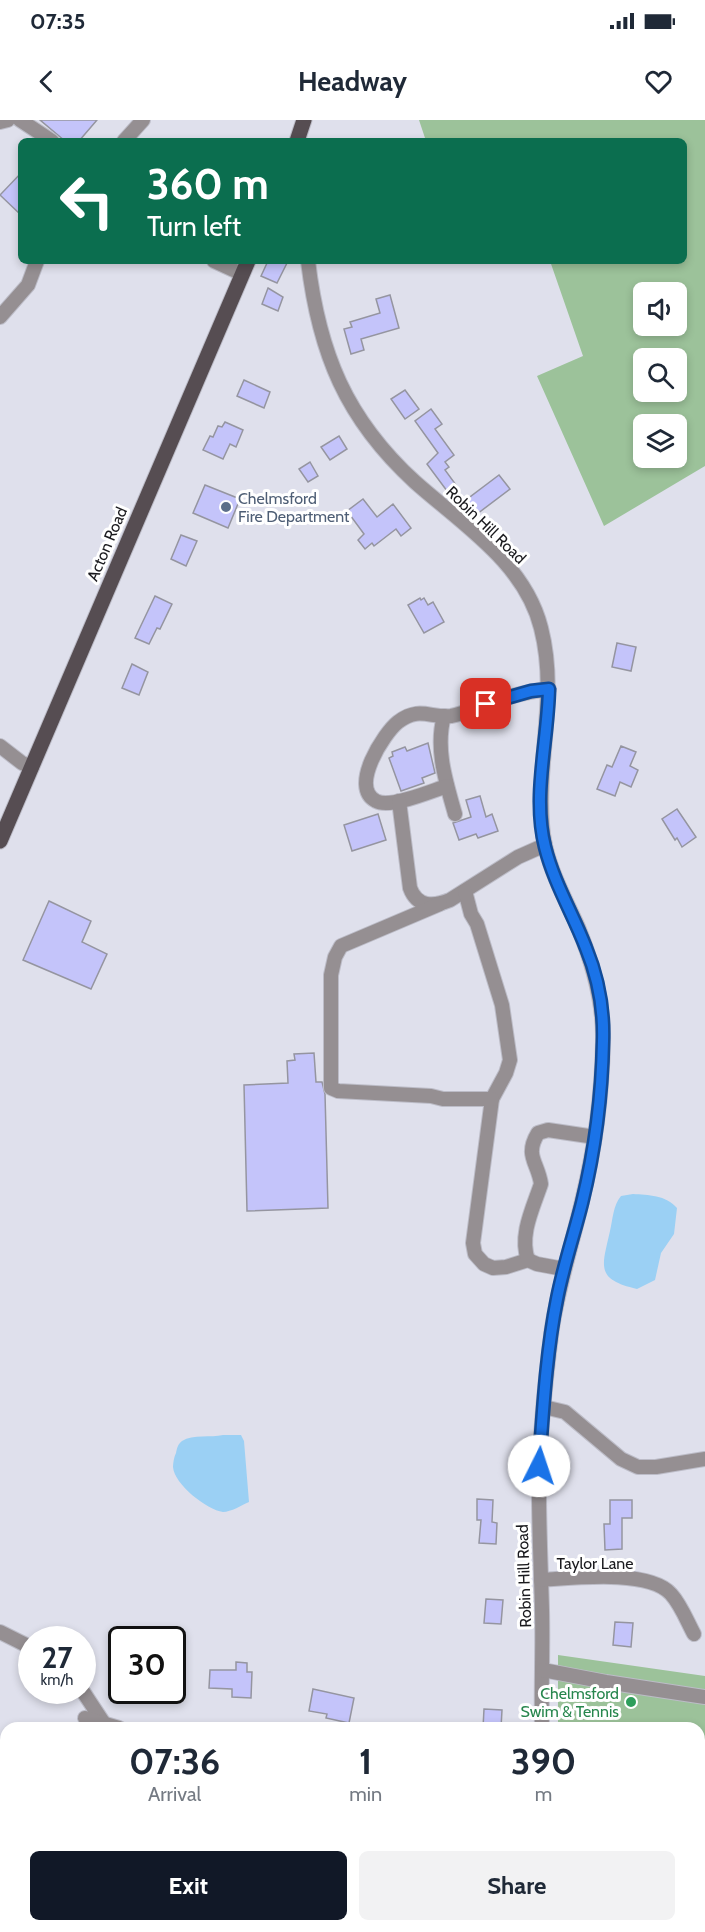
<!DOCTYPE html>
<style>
:root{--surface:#fff;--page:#f2f2f3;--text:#1f2937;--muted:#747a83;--accent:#111827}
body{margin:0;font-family:Cabin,sans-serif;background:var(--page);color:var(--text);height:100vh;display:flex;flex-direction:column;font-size:22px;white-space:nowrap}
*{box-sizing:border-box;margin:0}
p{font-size:20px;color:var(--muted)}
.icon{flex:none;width:33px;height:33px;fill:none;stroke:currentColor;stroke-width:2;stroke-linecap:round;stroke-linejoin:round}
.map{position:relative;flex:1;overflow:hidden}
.side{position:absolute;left:0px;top:1602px;width:705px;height:210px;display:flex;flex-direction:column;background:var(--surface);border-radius:18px 18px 0 0;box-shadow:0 3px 9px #0003}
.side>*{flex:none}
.banner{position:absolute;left:18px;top:18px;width:669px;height:126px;border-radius:9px;box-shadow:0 3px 9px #0003;background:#0b6e4f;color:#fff;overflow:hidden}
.tools{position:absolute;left:633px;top:162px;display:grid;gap:12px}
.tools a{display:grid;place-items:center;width:54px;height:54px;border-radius:9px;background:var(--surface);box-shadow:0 3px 9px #0003;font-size:30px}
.speed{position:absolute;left:18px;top:1506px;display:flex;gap:12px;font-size:30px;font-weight:700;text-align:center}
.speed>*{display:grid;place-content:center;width:78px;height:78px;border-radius:50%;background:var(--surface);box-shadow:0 3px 9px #0003;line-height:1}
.speed small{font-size:15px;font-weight:400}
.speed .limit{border:3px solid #111;border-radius:9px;background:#fff;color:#111}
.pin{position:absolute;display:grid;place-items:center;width:51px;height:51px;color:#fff;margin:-26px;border-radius:12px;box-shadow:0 3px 9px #0006}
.me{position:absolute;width:66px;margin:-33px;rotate:4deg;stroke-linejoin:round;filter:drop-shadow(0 0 4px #0008)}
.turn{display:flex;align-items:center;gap:21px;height:126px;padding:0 30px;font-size:27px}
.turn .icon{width:78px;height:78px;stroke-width:2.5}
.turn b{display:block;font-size:42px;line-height:51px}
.eta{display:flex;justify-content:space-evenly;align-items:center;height:102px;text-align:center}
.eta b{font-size:36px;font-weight:700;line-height:42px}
.primary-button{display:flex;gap:12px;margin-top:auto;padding:12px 30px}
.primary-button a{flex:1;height:69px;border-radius:9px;background:var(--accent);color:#fff;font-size:24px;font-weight:700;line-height:69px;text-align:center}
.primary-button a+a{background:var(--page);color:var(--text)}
.status{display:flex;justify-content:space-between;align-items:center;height:42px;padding:0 30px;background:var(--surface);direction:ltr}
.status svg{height:16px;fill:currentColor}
header{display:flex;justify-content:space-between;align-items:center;height:78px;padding:0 30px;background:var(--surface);font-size:27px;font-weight:700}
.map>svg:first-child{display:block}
.green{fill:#9cc29a;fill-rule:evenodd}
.water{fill:#9bd0f4}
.building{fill:#c4c4fa;stroke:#9595a0;stroke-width:1.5}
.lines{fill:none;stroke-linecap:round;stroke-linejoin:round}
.minor-casing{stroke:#bcbcc7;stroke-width:16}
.major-casing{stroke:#bcbcc7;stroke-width:17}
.minor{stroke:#958f92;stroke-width:14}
.major{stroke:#564d52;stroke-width:15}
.route-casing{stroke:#114b97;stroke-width:15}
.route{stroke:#1a73e8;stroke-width:10}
.service-dot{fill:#5c6f8a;stroke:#fff;stroke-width:2}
.leisure-dot{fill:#2e9e5b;stroke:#fff;stroke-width:2}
.labels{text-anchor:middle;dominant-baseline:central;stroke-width:6;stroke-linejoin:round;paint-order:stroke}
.service-label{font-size:16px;fill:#4e5e75;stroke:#fff;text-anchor:start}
.street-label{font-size:16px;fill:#1a1a1e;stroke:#fff}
.leisure-label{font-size:16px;fill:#27864d;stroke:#fff;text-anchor:end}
</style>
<div class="status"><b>07:35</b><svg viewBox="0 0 49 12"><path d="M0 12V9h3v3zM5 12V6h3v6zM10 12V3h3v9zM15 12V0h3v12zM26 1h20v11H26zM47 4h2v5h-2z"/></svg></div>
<header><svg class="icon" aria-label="back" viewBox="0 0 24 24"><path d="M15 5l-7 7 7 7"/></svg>Headway<svg class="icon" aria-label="heart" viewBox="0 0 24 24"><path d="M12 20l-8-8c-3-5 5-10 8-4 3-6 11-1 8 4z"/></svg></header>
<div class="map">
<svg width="705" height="1812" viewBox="0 0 705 1812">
<rect width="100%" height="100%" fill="#dfe0ec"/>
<g class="green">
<path d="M419 0H705V346L604 406 537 256 583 236 550 141H684V21H426ZM644 172H676V206H644ZM644 238H676V272H644ZM644 304H676V338H644Z"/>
<path d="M558 1535 705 1556V1666L699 1667V1608H558Z"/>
</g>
<g class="water">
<path d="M633 1074C648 1075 666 1075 677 1088L674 1114 661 1133 655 1160 637 1169C595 1159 602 1147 610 1111 613 1098 613 1086 621 1076Z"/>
<path d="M223 1315H241L244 1321 249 1382C242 1385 231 1392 223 1392 207 1390 174 1364 173 1347 173 1343 174 1337 176 1333 177 1328 178 1324 182 1321 193 1314 211 1318 223 1315Z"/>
</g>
<g class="building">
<path d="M40 0H97L79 21H65Z"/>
<path d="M21 53V95L0 75Z"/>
<path d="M268 141H288L277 163 261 156Z"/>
<path d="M268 168 283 177 278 191 262 184Z"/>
<path d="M390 175 399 208 361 219 364 230 351 234 344 209 352 207 350 202 380 193 376 179Z"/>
<path d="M244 260 270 272 264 288 237 276Z"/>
<path d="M405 270 419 289 405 299 391 279Z"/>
<path d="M431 289 442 304 435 309 454 335 445 342 449 347 445 350 459 369 450 375 427 344 438 333 415 301Z"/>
<path d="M225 302 243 310 236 327 230 324 223 339 203 330 210 316 213 317 218 306 222 307Z"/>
<path d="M339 316 347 329 330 340 321 327Z"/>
<path d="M310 342 318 356 308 362 299 349Z"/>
<path d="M499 355 510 369 477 394 466 380Z"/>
<path d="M205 365 240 379 228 408 193 393Z"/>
<path d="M363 379 377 397 393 384 411 408 401 416 396 409 374 426 372 423 365 429 358 420 364 414 347 391Z"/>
<path d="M181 415 197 421 186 446 171 439Z"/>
<path d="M155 476 172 484 160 509 157 508 149 524 135 518Z"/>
<path d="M420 478 421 480 424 478 428 485 433 482 444 502 424 513 408 485Z"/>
<path d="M617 523 636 527 631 551 612 547Z"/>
<path d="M132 544 148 552 139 575 122 568Z"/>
<path d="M428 623 435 653 422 658 424 663 401 671 389 638 393 636 392 632 405 627 407 631Z"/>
<path d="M621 626 636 632 630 646 638 650 631 667 620 662 615 676 597 669 607 645 612 647Z"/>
<path d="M480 676 486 697 492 694 498 711 478 718 476 714 459 720 453 703 471 697 466 680Z"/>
<path d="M677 689 696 717 682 727 677 718 675 720 662 699Z"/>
<path d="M378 694 386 720 352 731 344 705Z"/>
<path d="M49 781 91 801 82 822 107 834 91 869 23 840Z"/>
<path d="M314 933 316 962H322L325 974 328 1088 247 1091 244 965 288 963 287 941 295 940 294 934Z"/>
<path d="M477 1379 493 1380 492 1402 497 1403 496 1424 479 1423 481 1400H477Z"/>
<path d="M610 1380H632V1398H622V1429L605 1430 604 1404H610Z"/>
<path d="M486 1479 503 1480 501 1504 484 1503Z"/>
<path d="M615 1502 633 1503 631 1527 613 1525Z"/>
<path d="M236 1542 247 1543V1552H252L251 1578 232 1577V1569L209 1568 210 1550H236Z"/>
<path d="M313 1569 354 1578 349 1603 326 1598 327 1594 309 1591Z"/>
<path d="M484 1589 502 1590 501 1608H483Z"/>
</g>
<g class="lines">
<defs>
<g id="minor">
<path d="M20 0 52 21"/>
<path d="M0 2 8 0"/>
<path d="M124 21 143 0"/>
<path d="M214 141 242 154"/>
<path d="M308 141C319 233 346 299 415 362 462 404 525 443 541 508 558 574 537 638 542 704 544 741 563 774 578 807 593 844 604 882 603 922 602 974 595 1027 583 1077 573 1121 559 1163 552 1208 545 1262 539 1317 539 1372 539 1411 541 1451 542 1490 543 1529 541 1569 542 1608"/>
<path d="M0 197 28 165 37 141"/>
<path d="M444 596C435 629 446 662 455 694"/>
<path d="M0 626 22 643 32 647"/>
<path d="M447 666C431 671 390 689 376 681 349 667 384 613 398 602 419 586 430 598 451 596 463 594 475 588 486 584 507 577 527 571 549 569"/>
<path d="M399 681 410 768C417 787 433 787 450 780L518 737 545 725"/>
<path d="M465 771 471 794 477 804 502 885 510 940 506 953 492 979 473 1123 475 1134 484 1144 493 1148 506 1147 528 1140 537 1144 564 1149"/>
<path d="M440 784 341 826 335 837 331 855V968L338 971 431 976 443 979H492"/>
<path d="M528 1140C519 1115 533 1088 541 1064 538 1042 524 1036 538 1013L548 1010 595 1017"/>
<path d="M544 1287 565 1292 621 1339 638 1347H656L705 1339"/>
<path d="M541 1460C573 1458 649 1449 671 1474 681 1485 687 1501 694 1514"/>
<path d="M0 1512 32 1528"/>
<path d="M543 1550 606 1562 705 1577"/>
<path d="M82 1570 105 1605"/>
<path d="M85 1598 119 1608"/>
<path d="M261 1806 263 1812"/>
<path d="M568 1806 570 1812"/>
</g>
<g id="major">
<path d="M297 21 304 0"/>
<path d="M0 721 248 141"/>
</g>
</defs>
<use href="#minor" class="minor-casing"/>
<use href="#major" class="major-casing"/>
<use href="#minor" class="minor"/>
<use href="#major" class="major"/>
</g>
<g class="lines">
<defs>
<path id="route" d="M486 584 531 571 549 569C548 621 532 676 545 727 554 763 573 794 586 828 598 857 604 890 603 921 602 975 595 1030 582 1083 574 1115 563 1147 557 1179 546 1234 543 1291 539 1346"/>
</defs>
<use href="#route" class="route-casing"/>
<use href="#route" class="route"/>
</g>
<circle class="service-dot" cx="226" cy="387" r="6"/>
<circle class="leisure-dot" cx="631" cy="1582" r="6"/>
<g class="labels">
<g class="service-label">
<text x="238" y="378">Chelmsford<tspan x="238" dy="18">Fire Department</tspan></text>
</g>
<g class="street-label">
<text transform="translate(486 405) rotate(44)">Robin Hill Road</text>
<text transform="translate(107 424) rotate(-67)">Acton Road</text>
<text x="595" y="1443">Taylor Lane</text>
<text transform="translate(524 1456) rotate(-92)">Robin Hill Road</text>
</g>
<g class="leisure-label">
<text x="619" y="1573">Chelmsford<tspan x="619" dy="18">Swim &amp; Tennis</tspan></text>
</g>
</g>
</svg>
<div class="tools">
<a><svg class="icon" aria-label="sound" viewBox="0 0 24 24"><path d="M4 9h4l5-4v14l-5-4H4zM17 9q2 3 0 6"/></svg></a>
<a><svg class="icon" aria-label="search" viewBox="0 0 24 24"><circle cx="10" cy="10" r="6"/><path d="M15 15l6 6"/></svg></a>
<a><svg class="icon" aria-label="layers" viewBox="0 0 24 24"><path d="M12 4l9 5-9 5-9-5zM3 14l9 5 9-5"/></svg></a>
</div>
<div class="speed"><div>27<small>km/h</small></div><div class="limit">30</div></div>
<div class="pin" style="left:486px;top:584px;background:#d93025"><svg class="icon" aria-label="arrive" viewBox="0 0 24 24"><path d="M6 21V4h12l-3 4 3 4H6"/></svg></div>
<svg class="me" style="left:539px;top:1346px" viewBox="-20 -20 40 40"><circle r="19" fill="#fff"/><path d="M0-13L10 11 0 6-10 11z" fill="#1a73e8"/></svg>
<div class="banner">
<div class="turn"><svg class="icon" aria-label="left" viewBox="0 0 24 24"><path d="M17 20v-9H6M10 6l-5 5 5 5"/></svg><div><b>360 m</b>Turn left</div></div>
</div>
<section class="side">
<div class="eta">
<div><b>07:36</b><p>Arrival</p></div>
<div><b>1</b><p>min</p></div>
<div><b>390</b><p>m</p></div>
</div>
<div class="primary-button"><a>Exit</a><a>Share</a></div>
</section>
</div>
